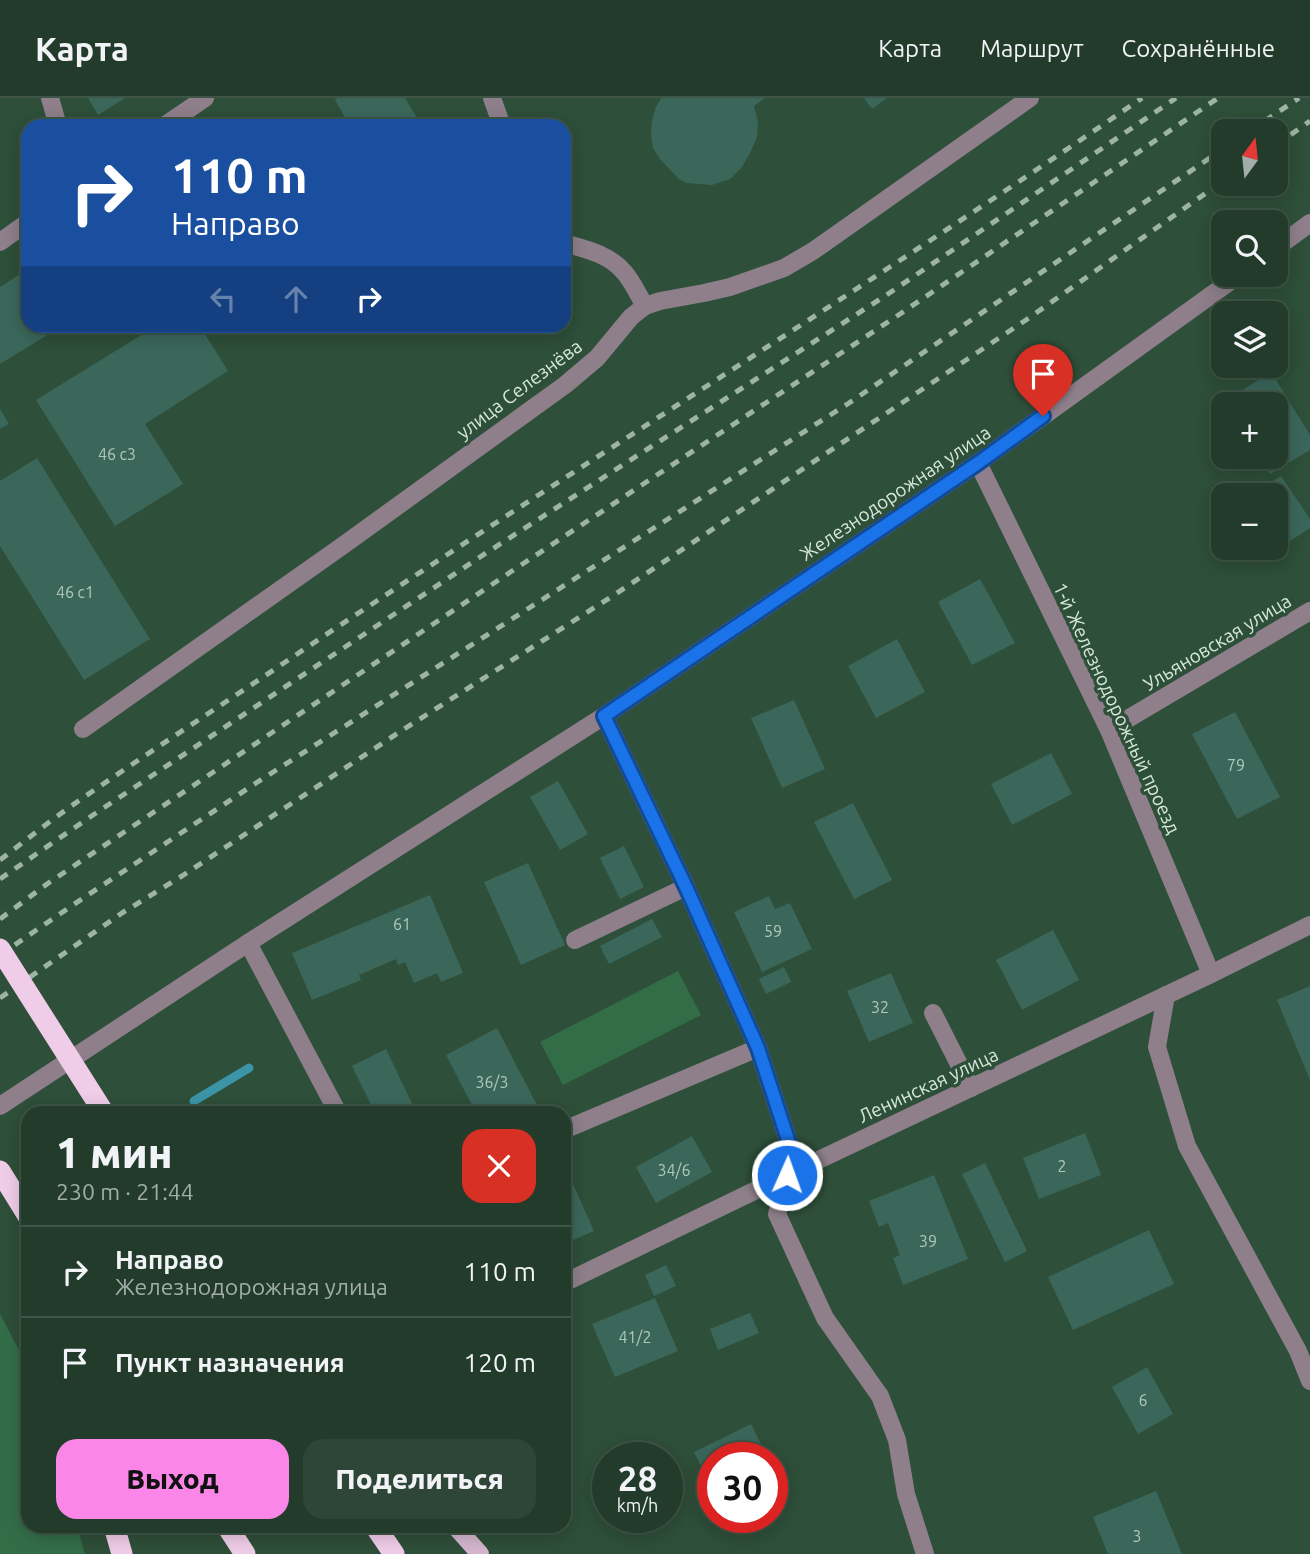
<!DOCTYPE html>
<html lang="ru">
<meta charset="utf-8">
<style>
:root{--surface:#223b2b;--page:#2e4637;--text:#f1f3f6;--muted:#a2ada9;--line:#3f5547;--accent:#fa87e7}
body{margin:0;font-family:Ubuntu,sans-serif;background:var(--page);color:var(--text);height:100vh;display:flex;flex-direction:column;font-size:26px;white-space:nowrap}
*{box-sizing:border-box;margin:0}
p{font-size:23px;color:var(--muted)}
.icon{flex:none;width:38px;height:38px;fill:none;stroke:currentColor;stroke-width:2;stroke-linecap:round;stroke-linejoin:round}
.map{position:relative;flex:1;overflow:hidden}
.sheet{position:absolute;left:21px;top:1008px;width:550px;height:427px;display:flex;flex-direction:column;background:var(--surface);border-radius:21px;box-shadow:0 4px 18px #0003,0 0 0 2px var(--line)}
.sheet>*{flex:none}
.guide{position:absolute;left:21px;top:21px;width:550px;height:214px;border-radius:21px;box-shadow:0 4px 18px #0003,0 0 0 2px var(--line);background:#1a4fa0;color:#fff;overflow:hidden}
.needle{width:46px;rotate:15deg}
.controls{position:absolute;left:1211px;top:21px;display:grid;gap:14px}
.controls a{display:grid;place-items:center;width:77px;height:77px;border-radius:14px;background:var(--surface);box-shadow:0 4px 18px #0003,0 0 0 2px var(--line);font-size:35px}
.speed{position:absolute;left:592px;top:1344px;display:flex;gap:14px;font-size:35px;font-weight:700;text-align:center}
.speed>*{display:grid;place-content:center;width:91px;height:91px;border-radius:50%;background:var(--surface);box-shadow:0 4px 18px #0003,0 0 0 2px var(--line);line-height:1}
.speed small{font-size:18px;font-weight:400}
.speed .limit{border:10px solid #d22;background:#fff;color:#111}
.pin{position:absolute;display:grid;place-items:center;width:60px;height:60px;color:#fff;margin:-72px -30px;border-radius:50% 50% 50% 0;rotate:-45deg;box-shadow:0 0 7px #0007}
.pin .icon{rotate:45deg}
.me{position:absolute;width:77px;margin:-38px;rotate:2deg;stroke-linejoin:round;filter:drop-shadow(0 0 5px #0008)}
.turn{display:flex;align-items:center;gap:24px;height:147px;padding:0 35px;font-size:32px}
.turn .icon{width:91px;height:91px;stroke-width:2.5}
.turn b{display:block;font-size:49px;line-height:60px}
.lanes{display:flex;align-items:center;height:66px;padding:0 35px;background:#0003;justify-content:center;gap:35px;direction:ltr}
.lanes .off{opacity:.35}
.round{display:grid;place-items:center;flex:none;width:74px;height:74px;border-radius:21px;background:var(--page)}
.headline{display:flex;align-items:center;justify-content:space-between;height:119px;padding:0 35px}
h1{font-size:42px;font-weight:800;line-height:52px}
.cta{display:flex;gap:14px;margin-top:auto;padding:14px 35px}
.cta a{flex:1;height:80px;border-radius:21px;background:var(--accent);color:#111;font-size:28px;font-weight:800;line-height:80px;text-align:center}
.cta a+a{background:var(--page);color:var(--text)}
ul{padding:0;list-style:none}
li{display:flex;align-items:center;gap:21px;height:91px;padding:0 35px;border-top:2px solid var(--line)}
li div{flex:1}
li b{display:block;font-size:26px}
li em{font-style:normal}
header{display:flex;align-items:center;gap:42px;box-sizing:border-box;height:98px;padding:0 35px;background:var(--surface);border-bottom:2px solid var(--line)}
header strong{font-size:33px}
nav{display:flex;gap:38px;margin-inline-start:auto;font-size:24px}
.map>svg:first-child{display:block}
.green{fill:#336d48}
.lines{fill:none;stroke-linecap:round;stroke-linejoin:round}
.stream{stroke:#3c94a7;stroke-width:9}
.building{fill:#3b675b}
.minor{stroke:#8e7f8a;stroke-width:18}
.major{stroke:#d4b6cd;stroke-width:18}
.highway{stroke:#efcce7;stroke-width:21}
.rail{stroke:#9db4a3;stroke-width:5;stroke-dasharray:9 9;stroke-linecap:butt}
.highway-bridge{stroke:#efcce7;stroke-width:21}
.route-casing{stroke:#114b97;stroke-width:18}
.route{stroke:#1a73e8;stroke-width:12}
.labels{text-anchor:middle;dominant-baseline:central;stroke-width:7;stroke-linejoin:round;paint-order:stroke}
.number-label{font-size:16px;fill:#afc8ba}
.street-label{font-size:19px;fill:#d6e8da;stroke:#2e4f39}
</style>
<header>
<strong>Карта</strong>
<nav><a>Карта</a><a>Маршрут</a><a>Сохранённые</a></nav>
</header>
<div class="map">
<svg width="1310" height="1456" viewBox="0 0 1310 1456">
<rect width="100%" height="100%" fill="#2e4f39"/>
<g class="green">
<path d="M678 873 701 917 563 987 540 944Z"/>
<path d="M0 1216 19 1252 28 1275V1428H77L85 1456H0Z"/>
</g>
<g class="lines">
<path class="stream" d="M194 1003 249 970"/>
</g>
<g class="building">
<path d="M88 0H125L98 17Z"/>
<path d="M337 0H405L419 23 409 28H350L335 2Z"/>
<path d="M661 0H765L754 8 758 24 757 39 750 55 742 69 730 81 712 87 686 85 679 81 660 61 653 50 651 37 652 23 656 9Z"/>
<path d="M864 0H887L872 11Z"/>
<path d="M28 171V228H62L0 266V189Z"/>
<path d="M156 228H200L228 273 145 326 183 386 115 428 36 302Z"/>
<path d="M1271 274 1310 337V352L1270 376 1260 359H1276V306H1227L1225 303Z"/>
<path d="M0 311 9 326 0 331Z"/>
<path d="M37 360 150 541 84 582 0 448V383Z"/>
<path d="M1281 378 1310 421V430L1275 453 1272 450H1276V397H1252Z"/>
<path d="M980 481 1015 545 972 567 938 504Z"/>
<path d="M897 541 925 594 876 620 848 568Z"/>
<path d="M794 602 825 671 782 690 751 620Z"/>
<path d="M1235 614 1280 699 1237 721 1192 636Z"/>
<path d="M1051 655 1072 696 1012 727 991 686Z"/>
<path d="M558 683 588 736 560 752 530 699Z"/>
<path d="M853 705 892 782 854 801 814 724Z"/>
<path d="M624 748 644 789 620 801 600 760Z"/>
<path d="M528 765 565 847 521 867 484 784Z"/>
<path d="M430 797 463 875 441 884 437 875 414 885 405 864 398 867 396 861 359 877 361 882 312 902 292 855Z"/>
<path d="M769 798 775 811 790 805 812 851 762 874 734 814Z"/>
<path d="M652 821 662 839 609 866 600 848Z"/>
<path d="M1053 832 1079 882 1022 912 996 862Z"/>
<path d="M784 869 791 884 766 896 759 881Z"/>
<path d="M891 875 913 925 869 944 847 893Z"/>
<path d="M1310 888V982L1277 902Z"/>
<path d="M497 930 539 1011 531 1015H476L446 957Z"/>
<path d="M386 951 416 1014 415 1015H375L352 968Z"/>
<path d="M1085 1035 1101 1077 1039 1101 1023 1060Z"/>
<path d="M692 1038 712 1074 656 1105 636 1069Z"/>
<path d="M985 1065 1027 1153 1005 1164 962 1076Z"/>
<path d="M564 1066 594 1133 564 1146Z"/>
<path d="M934 1077 968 1161 903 1187 893 1160 900 1157 888 1125 879 1129 869 1103Z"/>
<path d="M1149 1132 1174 1186 1073 1232 1048 1179Z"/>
<path d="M666 1167 676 1188 654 1198 645 1177Z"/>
<path d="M655 1200 678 1253 615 1279 592 1226Z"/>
<path d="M750 1215 759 1235 718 1252 710 1231Z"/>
<path d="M1147 1269 1173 1316 1138 1336 1112 1289Z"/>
<path d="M751 1326 768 1360H712V1391L694 1354Z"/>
<path d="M1156 1393 1182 1456H1108L1093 1419Z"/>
</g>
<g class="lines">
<g class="minor">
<path d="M50 0 58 28"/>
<path d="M492 0 502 28"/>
<path d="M164 28 205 0"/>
<path d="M0 144 28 124"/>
<path d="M564 145C585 151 609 156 624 174 633 184 638 197 645 208"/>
<path d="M1276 150 1310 125"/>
<path d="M978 365 1109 632 1211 876"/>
<path d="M604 618 686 789 758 950 793 1057 777 1116 825 1220 880 1298 897 1342 906 1396 925 1456"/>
<path d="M83 631 345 446 565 287 597 260 631 219 645 208 660 203 704 195 730 189 784 170 813 153 1030 0"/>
<path d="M1109 632 1310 513"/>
<path d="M575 842 686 789"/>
<path d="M248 845 338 1015"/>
<path d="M1166 897 1157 949 1187 1048 1298 1253 1310 1283"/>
<path d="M933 915 971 990"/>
<path d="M0 1008 248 845 604 618 978 365 1239 177"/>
<path d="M564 1032 758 950"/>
<path d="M564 1185 787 1077 1211 876 1310 827"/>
</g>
<path class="major" d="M455 1428 480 1456"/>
<g class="highway">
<path d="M0 1073 28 1118"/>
<path d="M114 1428 122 1456"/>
<path d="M227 1428 245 1456"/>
<path d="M375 1428 394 1456"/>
</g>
<g class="rail">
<path d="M1250 33 1299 0"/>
<path d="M1276 47 1310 23"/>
<path d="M0 762C26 742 51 722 77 704 155 650 234 599 312 546 587 362 869 188 1142 0"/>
<path d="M0 781 93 717 480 459 885 198 1176 0"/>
<path d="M0 821 47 786 512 473 900 216 1218 0"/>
<path d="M0 857 70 809 256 685 849 305 1223 51"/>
<path d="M0 900 122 815 182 778 401 633 611 499 1026 222 1223 83"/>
</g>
<path class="highway-bridge" d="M0 851 104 1015"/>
</g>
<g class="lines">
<defs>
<path id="route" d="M787 1077 793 1057 758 950 686 789 604 618 978 365 1043 318"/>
</defs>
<use href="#route" class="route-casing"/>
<use href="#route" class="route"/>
</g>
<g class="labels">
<g class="number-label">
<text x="117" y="356">46 с3</text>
<text x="75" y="494">46 с1</text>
<text x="1236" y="667">79</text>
<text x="402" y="826">61</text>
<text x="773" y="833">59</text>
<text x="880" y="909">32</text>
<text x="492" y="984">36/3</text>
<text x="1062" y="1068">2</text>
<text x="674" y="1072">34/6</text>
<text x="928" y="1143">39</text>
<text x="635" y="1239">41/2</text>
<text x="1143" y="1302">6</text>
<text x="1137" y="1438">3</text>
</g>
<g class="street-label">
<text transform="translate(519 291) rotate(-37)">улица Селезнёва</text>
<text transform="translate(895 395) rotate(-34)">Железнодорожная улица</text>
<text transform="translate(1217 544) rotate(-31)">Ульяновская улица</text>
<text transform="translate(1117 610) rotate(65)">1-й Железнодорожный проезд</text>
<text transform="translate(928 987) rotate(-25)">Ленинская улица</text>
</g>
</g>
</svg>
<div class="controls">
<a><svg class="needle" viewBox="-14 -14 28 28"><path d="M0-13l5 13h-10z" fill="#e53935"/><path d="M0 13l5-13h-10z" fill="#a2ada9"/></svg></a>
<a><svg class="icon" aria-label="search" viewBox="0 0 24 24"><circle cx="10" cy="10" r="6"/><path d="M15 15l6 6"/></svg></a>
<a><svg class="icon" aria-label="layers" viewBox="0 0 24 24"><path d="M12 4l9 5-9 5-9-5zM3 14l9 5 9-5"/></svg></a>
<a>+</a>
<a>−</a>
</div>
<div class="speed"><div>28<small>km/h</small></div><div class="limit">30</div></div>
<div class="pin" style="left:1043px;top:318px;background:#d93025"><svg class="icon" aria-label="arrive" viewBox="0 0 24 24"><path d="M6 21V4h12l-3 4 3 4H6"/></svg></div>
<svg class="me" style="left:787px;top:1077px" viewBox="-20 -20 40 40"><circle r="17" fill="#1a73e8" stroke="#fff" stroke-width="3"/><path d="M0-11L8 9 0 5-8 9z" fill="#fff"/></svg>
<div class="guide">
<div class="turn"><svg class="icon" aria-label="right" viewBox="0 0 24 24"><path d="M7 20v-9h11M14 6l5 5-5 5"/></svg><div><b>110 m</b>Направо</div></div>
<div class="lanes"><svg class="icon off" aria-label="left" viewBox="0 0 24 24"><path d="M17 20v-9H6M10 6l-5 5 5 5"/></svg><svg class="icon off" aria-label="ahead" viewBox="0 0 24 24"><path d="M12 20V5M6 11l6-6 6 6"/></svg><svg class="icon" aria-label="right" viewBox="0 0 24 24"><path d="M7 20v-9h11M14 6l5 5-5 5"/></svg></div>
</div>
<section class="sheet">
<div class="headline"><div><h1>1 мин</h1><p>230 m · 21:44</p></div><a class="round" style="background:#d93025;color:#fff"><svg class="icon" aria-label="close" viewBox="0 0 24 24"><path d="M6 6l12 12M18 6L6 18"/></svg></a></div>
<ul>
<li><svg class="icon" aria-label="right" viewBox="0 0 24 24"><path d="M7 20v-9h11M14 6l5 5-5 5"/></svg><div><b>Направо</b><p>Железнодорожная улица</p></div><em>110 m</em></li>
<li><svg class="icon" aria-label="arrive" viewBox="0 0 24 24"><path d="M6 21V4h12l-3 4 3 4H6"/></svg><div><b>Пункт назначения</b></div><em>120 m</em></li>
</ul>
<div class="cta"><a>Выход</a><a>Поделиться</a></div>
</section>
</div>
